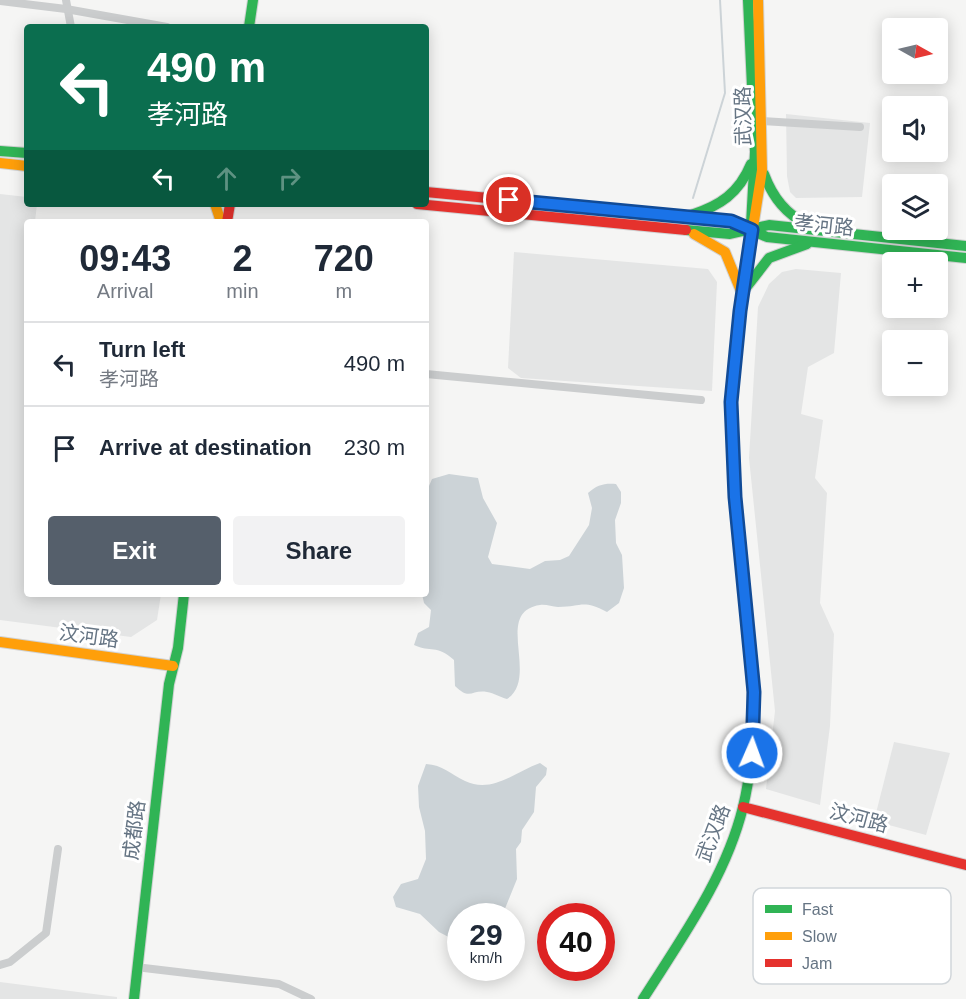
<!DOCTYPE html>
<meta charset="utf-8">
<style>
:root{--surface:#fff;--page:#f2f2f3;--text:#1f2937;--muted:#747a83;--line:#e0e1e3;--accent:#555f6b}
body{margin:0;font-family:Arial,"Noto Sans SC",sans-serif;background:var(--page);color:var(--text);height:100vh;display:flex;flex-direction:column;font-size:22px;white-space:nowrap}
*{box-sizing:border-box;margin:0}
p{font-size:20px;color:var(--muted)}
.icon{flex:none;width:33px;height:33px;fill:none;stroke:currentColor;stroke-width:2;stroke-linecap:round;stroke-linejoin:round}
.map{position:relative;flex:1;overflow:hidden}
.drawer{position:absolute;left:24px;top:219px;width:405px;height:378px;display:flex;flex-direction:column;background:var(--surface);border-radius:6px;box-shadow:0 3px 15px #0003}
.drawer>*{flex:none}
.banner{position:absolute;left:24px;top:24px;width:405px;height:183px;border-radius:6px;box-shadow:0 3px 15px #0003;background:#0b6e4f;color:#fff;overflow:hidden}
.needle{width:39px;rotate:98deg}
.tools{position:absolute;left:882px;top:18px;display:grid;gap:12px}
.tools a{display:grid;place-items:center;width:66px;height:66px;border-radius:6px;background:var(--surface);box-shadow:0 3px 15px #0003;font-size:30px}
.speed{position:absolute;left:447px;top:903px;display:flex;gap:12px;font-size:30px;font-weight:700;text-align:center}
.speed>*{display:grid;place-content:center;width:78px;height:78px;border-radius:50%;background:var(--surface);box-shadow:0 3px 15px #0003;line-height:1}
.speed small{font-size:15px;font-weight:400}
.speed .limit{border:9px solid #d22;background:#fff;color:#111}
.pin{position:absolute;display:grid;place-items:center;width:51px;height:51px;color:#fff;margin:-26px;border:3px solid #fff;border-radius:50%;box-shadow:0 2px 6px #0007}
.me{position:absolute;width:66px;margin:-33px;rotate:2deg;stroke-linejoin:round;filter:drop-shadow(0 0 4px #0008)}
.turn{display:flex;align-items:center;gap:21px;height:126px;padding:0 24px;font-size:27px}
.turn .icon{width:78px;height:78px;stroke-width:2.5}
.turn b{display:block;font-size:42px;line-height:51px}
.lanes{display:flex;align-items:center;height:57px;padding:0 24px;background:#0003;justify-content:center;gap:30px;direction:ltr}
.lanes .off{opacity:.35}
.eta{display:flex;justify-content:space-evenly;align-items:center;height:102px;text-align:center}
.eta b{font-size:36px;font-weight:600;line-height:42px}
.action{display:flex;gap:12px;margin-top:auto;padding:12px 24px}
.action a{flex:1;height:69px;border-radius:6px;background:var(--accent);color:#fff;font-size:24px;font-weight:600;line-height:69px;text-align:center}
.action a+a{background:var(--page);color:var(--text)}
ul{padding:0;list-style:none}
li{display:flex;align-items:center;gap:18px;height:84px;padding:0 24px;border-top:2px solid var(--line)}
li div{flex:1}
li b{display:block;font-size:22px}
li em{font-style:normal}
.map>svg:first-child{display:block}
.built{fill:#e4e5e5}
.water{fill:#ccd3d7}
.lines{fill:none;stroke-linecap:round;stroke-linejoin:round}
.stream{stroke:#ccd3d7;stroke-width:2}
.fast-casing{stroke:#d1d2d3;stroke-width:12}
.slow-casing{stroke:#d1d2d3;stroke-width:12}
.jam-casing{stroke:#d1d2d3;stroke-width:12}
.street{stroke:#cbcdce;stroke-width:8}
.fast{stroke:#30b455;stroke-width:10}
.slow{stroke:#ff9f0a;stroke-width:10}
.jam{stroke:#e5322d;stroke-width:10}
.route-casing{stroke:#114b97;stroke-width:15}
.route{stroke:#1a73e8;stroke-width:10}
.labels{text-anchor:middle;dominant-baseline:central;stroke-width:6;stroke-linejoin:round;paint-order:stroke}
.street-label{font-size:20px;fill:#667584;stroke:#fff}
.key{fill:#fff;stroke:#d1d6da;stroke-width:1.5}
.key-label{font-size:16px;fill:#667584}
</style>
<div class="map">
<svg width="966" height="999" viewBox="0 0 966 999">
<rect width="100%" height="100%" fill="#f5f5f4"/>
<g class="built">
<path d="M786 114 870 123 862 197 796 198 790 192 787 176Z"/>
<path d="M0 194 27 197V204H37L35 222H27V594H161L157 620 131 637 0 620Z"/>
<path d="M514 252 708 269 717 282 712 391 521 378 508 368Z"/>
<path d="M796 269 841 273 834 353 808 367 801 414 823 420 815 478 827 493 820 603 834 634 830 726 820 805 766 789 775 711 749 458 758 307 769 284 782 272Z"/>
<path d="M894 742 950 753 926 835 874 821Z"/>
<path d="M0 982 117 997V999H0Z"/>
</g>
<g class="water">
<path d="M449 474 478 478 483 498 497 523 488 557 492 564 530 569 545 561 560 560 569 556 589 525 592 508 588 493C597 485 604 483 616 484L621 492V503L615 520 616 543 622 555 624 588 619 603 607 612C582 599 582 607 558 607 552 607 546 604 540 605 493 612 540 677 507 699 500 697 494 693 487 692 472 689 470 701 455 686L454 660C436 644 431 653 414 645L418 633 429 627 431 610 424 603 422 594H426L429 486 432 479Z"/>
<path d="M540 763 547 768 546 775 536 787 534 812 522 830 521 842 516 849 517 879 502 916H460V943L439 932 420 914 396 907 393 897 401 884 418 879 426 859 425 831 419 807 418 786 426 764C443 765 450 774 465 781 492 794 515 772 540 763Z"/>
</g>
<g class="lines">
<path class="stream" d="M693 198 725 93 720 0"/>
<defs>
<g id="fast">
<path d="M748 0 755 152 751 224"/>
<path d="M249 27 253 0"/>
<path d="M0 151 27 153"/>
<path d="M764 174C773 198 786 214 809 226"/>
<path d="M622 211 731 221 767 237 966 258"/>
<path d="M691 215C720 206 739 193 751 164"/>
<path d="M686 230 730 234 769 225 966 246"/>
<path d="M745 289 769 258 807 244"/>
<path d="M134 999 169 684 178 648 184 594"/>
<path d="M643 999C681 939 726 877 743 807 759 741 752 675 746 608 739 539 731 470 731 400"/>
</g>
<g id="slow">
<path d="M0 163 27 166"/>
<path d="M215 204 221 222"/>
<path d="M694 234 725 252 741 291"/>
<path d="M731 400 740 311 762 170 758 0"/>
<path d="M0 642 173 666"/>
</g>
<g id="jam">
<path d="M426 192 622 211"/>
<path d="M417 204 686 230"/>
<path d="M227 222 230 204"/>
<path d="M743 807 966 865"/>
</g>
</defs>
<use href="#fast" class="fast-casing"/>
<use href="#slow" class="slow-casing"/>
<use href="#jam" class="jam-casing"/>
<g class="street">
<path d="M66 0 71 27"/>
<path d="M0 1 66 9 167 27"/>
<path d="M762 121 860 127"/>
<path d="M426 374 701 400"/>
<path d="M0 965 10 962 46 933 58 849"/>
<path d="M144 968 279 984 311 999"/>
</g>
<use href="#fast" class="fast"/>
<use href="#slow" class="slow"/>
<use href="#jam" class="jam"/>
</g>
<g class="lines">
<defs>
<path id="route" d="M509 200 731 221 752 230 740 311 731 402 735 497 754 692 752 753"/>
</defs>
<use href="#route" class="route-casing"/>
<use href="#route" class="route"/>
</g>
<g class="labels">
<g class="street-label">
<text transform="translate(743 116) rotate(-91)">武汉路</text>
<text transform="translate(824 225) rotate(6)">孝河路</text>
<text transform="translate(89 636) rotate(8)">汶河路</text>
<text transform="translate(859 818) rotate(15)">汶河路</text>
<text transform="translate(134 830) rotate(-83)">成都路</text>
<text transform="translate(713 833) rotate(-69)">武汉路</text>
</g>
</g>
<rect x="753" y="888" width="198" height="96" rx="9" class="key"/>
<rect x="765" y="905" width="27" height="8" fill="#30b455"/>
<rect x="765" y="932" width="27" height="8" fill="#ff9f0a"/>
<rect x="765" y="959" width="27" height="8" fill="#e5322d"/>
<g class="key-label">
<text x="802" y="915">Fast</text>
<text x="802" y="942">Slow</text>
<text x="802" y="969">Jam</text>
</g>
</svg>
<div class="tools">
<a><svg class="needle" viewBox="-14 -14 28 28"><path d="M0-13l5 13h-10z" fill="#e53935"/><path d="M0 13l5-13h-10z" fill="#747a83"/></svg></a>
<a><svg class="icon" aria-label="sound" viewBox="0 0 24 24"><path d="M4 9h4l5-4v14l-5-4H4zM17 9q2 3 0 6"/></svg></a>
<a><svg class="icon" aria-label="layers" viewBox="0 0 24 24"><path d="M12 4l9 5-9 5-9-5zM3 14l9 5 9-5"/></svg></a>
<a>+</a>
<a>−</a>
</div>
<div class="speed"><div>29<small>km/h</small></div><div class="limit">40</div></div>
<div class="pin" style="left:509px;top:200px;background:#d93025"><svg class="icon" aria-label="arrive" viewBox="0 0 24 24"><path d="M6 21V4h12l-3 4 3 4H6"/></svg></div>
<svg class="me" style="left:752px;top:753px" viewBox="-20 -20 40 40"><circle r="17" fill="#1a73e8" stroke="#fff" stroke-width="3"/><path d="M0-11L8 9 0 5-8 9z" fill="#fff"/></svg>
<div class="banner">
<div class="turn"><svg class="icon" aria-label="left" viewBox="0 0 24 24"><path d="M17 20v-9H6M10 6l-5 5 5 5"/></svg><div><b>490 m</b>孝河路</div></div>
<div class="lanes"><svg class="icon" aria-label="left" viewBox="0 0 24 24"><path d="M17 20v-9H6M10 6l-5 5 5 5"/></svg><svg class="icon off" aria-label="ahead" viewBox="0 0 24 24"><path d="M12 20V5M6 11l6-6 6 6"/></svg><svg class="icon off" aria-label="right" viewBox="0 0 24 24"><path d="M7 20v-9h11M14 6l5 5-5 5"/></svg></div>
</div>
<section class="drawer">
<div class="eta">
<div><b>09:43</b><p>Arrival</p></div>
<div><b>2</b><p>min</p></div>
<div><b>720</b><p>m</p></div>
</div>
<ul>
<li><svg class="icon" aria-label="left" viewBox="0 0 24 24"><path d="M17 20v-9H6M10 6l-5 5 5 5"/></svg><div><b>Turn left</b><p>孝河路</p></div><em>490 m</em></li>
<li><svg class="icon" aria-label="arrive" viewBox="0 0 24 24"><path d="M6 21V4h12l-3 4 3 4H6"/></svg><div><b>Arrive at destination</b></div><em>230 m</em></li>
</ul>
<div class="action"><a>Exit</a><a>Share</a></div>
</section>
</div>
